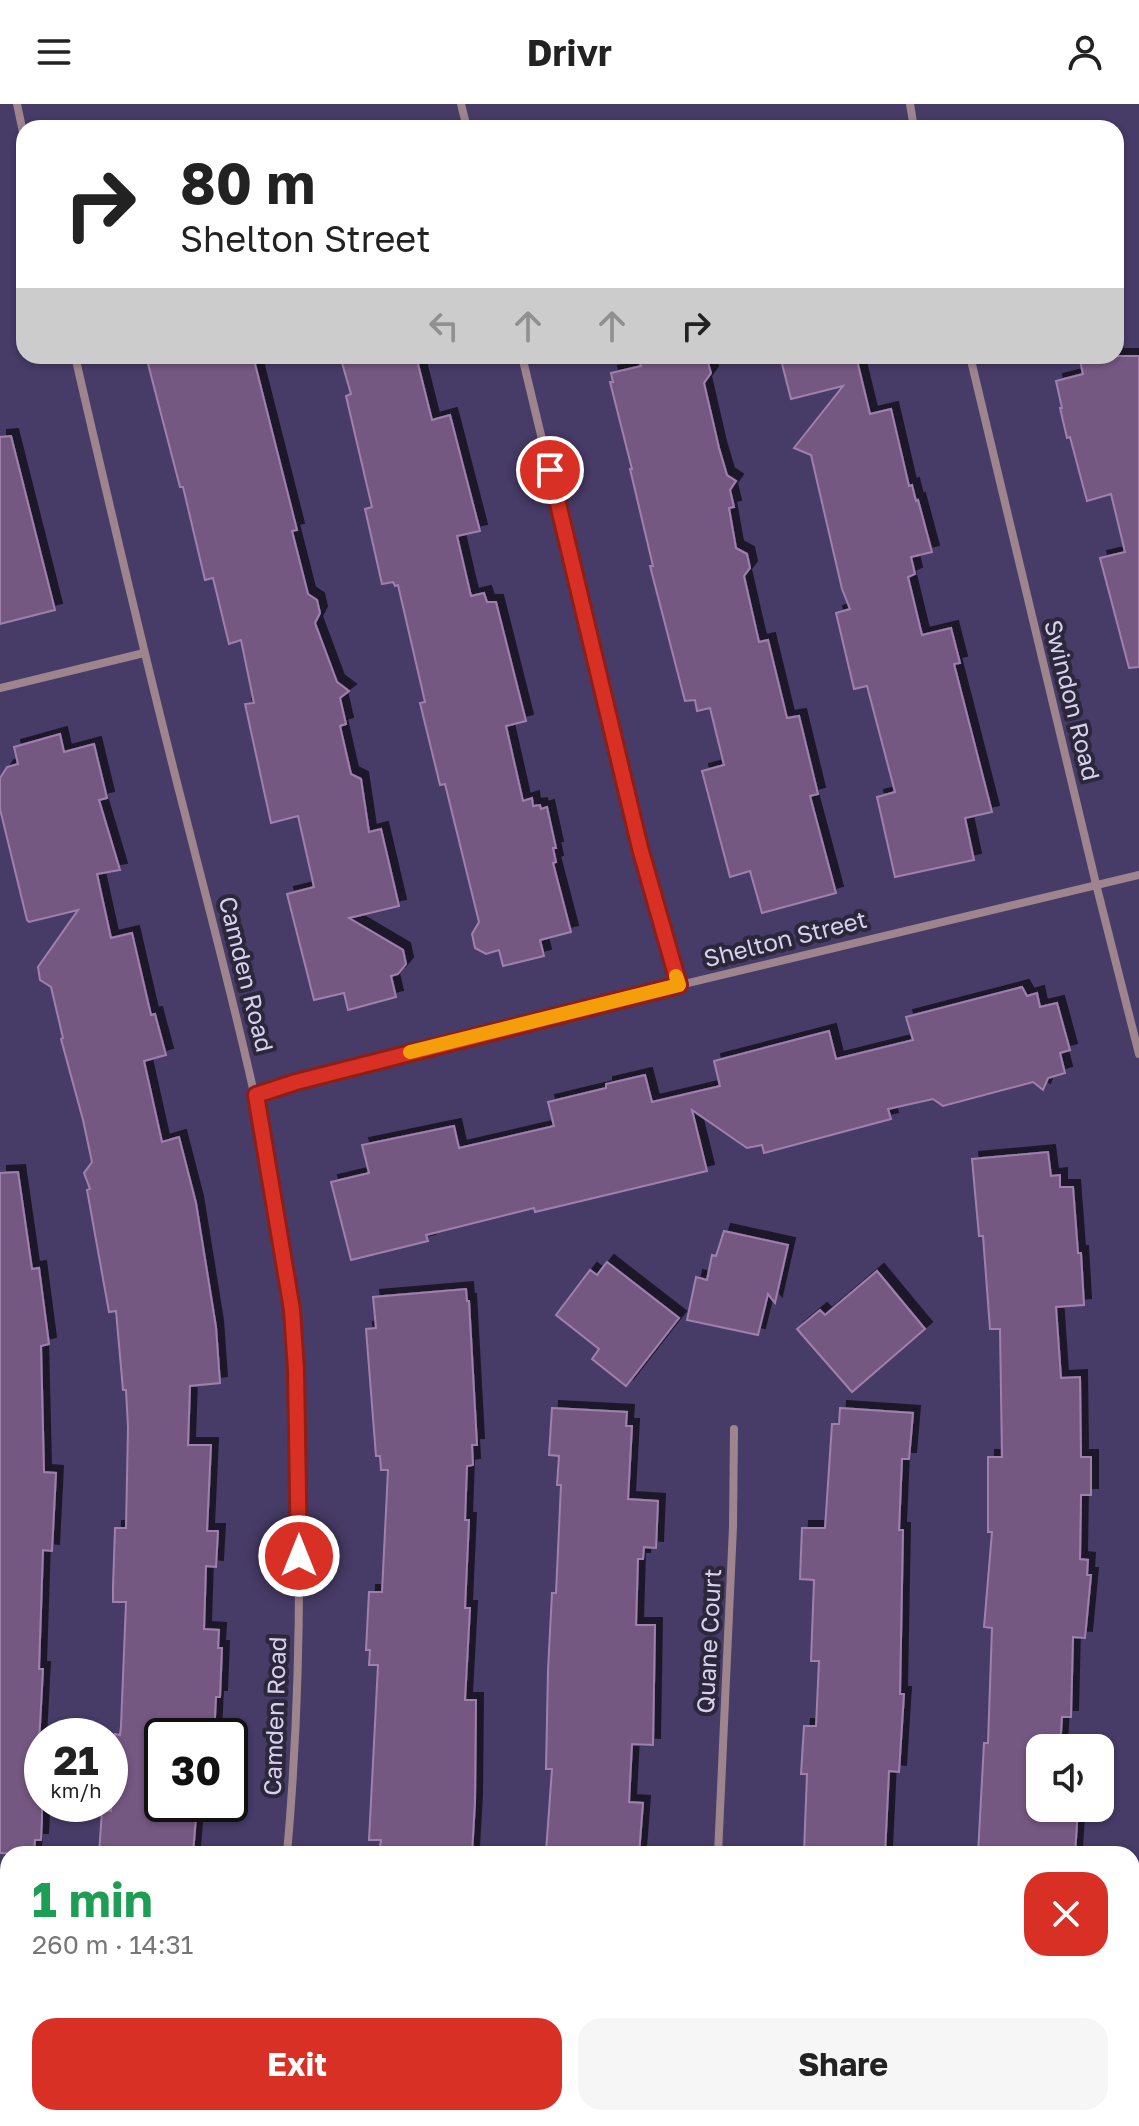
<!DOCTYPE html>
<meta charset="utf-8">
<style>
:root{--surface:#fff;--page:#f6f6f6;--text:#222;--muted:#767676;--accent:#d93025}
body{margin:0;font-family:"Golos Text",sans-serif;background:var(--page);color:var(--text);height:100vh;display:flex;flex-direction:column;font-size:30px;white-space:nowrap}
*{box-sizing:border-box;margin:0}
p{font-size:26px;color:var(--muted)}
.icon{flex:none;width:44px;height:44px;fill:none;stroke:currentColor;stroke-width:2;stroke-linecap:round;stroke-linejoin:round}
.map{position:relative;flex:1;overflow:hidden}
.details{position:absolute;left:0px;top:1742px;width:1140px;height:280px;display:flex;flex-direction:column;background:var(--surface);border-radius:24px 24px 0 0;box-shadow:0 2px 6px #0004}
.details>*{flex:none}
.banner{position:absolute;left:16px;top:16px;width:1108px;height:244px;border-radius:24px;box-shadow:0 2px 6px #0004;background:#fff;color:var(--text);overflow:hidden}
.controls{position:absolute;left:1026px;top:1630px;display:grid;gap:16px}
.controls a{display:grid;place-items:center;width:88px;height:88px;border-radius:16px;background:var(--surface);box-shadow:0 2px 6px #0004;font-size:40px}
.speed{position:absolute;left:24px;top:1614px;display:flex;gap:16px;font-size:40px;font-weight:700;text-align:center}
.speed>*{display:grid;place-content:center;width:104px;height:104px;border-radius:50%;background:var(--surface);box-shadow:0 2px 6px #0004;line-height:1}
.speed small{font-size:20px;font-weight:400}
.speed .limit{border:4px solid #111;border-radius:12px;background:#fff;color:#111}
.pin{position:absolute;display:grid;place-items:center;width:68px;height:68px;color:#fff;margin:-34px;border:4px solid #fff;border-radius:50%;box-shadow:0 2px 8px #0007}
.me{position:absolute;width:88px;margin:-44px;rotate:0deg;stroke-linejoin:round;filter:drop-shadow(0 0 6px #0008)}
.turn{display:flex;align-items:center;gap:28px;height:168px;padding:0 32px;font-size:36px}
.turn .icon{width:104px;height:104px;stroke-width:2.5}
.turn b{display:block;font-size:56px;line-height:68px}
.lanes{display:flex;align-items:center;height:76px;padding:0 32px;background:#0003;justify-content:center;gap:40px;direction:ltr}
.lanes .off{opacity:.35}
.round{display:grid;place-items:center;flex:none;width:84px;height:84px;border-radius:24px;background:var(--page)}
.summary{display:flex;align-items:center;justify-content:space-between;height:136px;padding:0 32px}
h1{font-size:48px;font-weight:700;line-height:60px;color:#1e9e55}
.button{display:flex;gap:16px;margin-top:auto;padding:16px 32px}
.button a{flex:1;height:92px;border-radius:24px;background:var(--accent);color:#fff;font-size:32px;font-weight:700;line-height:92px;text-align:center}
.button a+a{background:var(--page);color:var(--text)}
header{display:flex;justify-content:space-between;align-items:center;height:104px;padding:0 32px;background:var(--surface);font-size:36px;font-weight:700}
.map>svg:first-child{display:block}
.building{fill:#755882;stroke:#9f80ad;stroke-width:2;filter:url(#shadow)}
.lines{fill:none;stroke-linecap:round;stroke-linejoin:round}
.minor{stroke:#9e848d;stroke-width:8}
.route-casing{stroke:#8d1f18;stroke-width:20}
.route{stroke:#d93025;stroke-width:14}
.slow{stroke:#f59e0b;stroke-width:14}
.labels{text-anchor:middle;dominant-baseline:central;stroke-width:8;stroke-linejoin:round;paint-order:stroke}
.street-label{font-size:24px;fill:#d6d1ec;stroke:#2c273b}
</style>
<header><svg class="icon" aria-label="menu" viewBox="0 0 24 24"><path d="M4 6h16M4 12h16M4 18h16"/></svg>Drivr<svg class="icon" aria-label="person" viewBox="0 0 24 24"><circle cx="12" cy="8" r="4"/><path d="M4 21q1-7 8-7t8 7"/></svg></header>
<div class="map">
<svg width="1139" height="2022" viewBox="0 0 1139 2022">
<defs>
<filter id="shadow"><feDropShadow dx="7" dy="-7" stdDeviation="0" flood-color="#0009"/></filter>
</defs>
<rect width="100%" height="100%" fill="#473b67"/>
<g class="building">
<path d="M163 252H253L297 426 292 427 308 490 317 496 320 509 315 519 337 578 349 587 340 594 346 620 340 622 351 670 361 675 369 728 381 725 399 802 349 814 403 846 406 860 398 870 391 872 396 893 348 906 344 889 314 896 287 790 314 783 298 712 271 719 245 600 254 599 241 536 229 540 213 474 205 476 183 383H180L147 256Z"/>
<path d="M340 252H416L432 316 450 311 480 427 457 432 471 492 484 489 487 498H496L526 617 506 622 523 697 532 694 533 702 540 701 541 705 547 703 556 744H553L556 758 553 759 571 828 540 836 544 852 503 862 499 846 486 850 475 844 472 830 479 818 445 680 440 681 420 599 425 598 398 481 395 482 393 478 382 480 365 405 372 403 346 292 351 290Z"/>
<path d="M638 252H706L711 269 704 279 719 344 727 371 736 377 730 386 734 403 729 404 736 444 747 450 750 464 744 472 759 538 768 536 787 614 799 612 818 690 810 692 836 789 762 809 750 767 730 773 702 667 724 661 710 604 697 607 695 596 685 597 650 462H653L630 365H632L610 278H613L611 269 641 262Z"/>
<path d="M780 252H856L870 310 891 305 909 382 912 381 916 397 918 396 932 448 911 453 915 470 908 473 922 531 951 524 960 559 954 560 992 708 965 714 974 756 895 773 877 693 895 688 867 582 854 585 836 509 850 505 842 485 811 351 794 344 843 282 791 295Z"/>
<path d="M1079 252H1139V563L1129 564 1100 454 1125 448 1111 390 1087 397 1070 333 1067 334 1060 304H1062L1056 277 1083 270Z"/>
<path d="M11 332 55 506 0 520V333Z"/>
<path d="M60 630 64 648 94 640 107 694 99 696 120 766 97 770 111 834 132 829 151 911 155 910 166 951 144 957 162 1038 179 1033 196 1099 216 1223 220 1279 190 1282 188 1341H211L207 1427H218L216 1463 206 1462 204 1525 219 1526 218 1544H222L220 1593H216L214 1632H162V1711L196 1713 193 1750H99L102 1706 111 1707 115 1630 120 1631 121 1622 126 1498H113V1483L115 1424H126L128 1323 126 1286H123L116 1207 109 1208 87 1086 90 1085 84 1069 92 1058 83 1016 61 935 63 934 51 883 40 876 38 863 78 806 29 818 27 816 0 705V674L7 663 18 660 14 643Z"/>
<path d="M1022 883 1027 892 1037 889 1040 903 1057 899 1070 946 1060 949 1065 969 1048 974 1043 986 1033 978 943 1002 933 995 888 1005 891 1015 764 1049 762 1041 747 1044 692 1006 707 1067 535 1108 534 1104 426 1131 428 1137 351 1156 331 1078 369 1069 362 1041 454 1022 459 1044 554 1022 548 998 606 984V980L645 971 652 998 720 982 714 957 829 927 836 955 913 936 906 913Z"/>
<path d="M1048 1048 1051 1072 1060 1071V1083H1073L1078 1149H1081L1084 1201 1056 1203 1061 1274 1080 1273 1081 1353H1091V1391H1081L1080 1455 1088 1456 1087 1471H1091L1085 1534 1073 1533 1071 1613H1062L1060 1644H1040V1704H1078L1075 1750H978L984 1639H988L992 1524 984 1523 992 1428H988V1353H1002L1000 1225H990L983 1132H979L972 1055Z"/>
<path d="M18 1068 32 1165 39 1164 49 1240 41 1242 44 1368 56 1369 52 1447 43 1446 39 1565H43L37 1676H42V1714L41 1736H35L34 1750 0 1749V1069Z"/>
<path d="M724 1127 788 1141 775 1199 768 1190 758 1231 687 1216 696 1173 707 1176 712 1151 716 1152Z"/>
<path d="M607 1158 679 1214 626 1282 592 1255 599 1245 556 1211 590 1166 597 1171Z"/>
<path d="M877 1167 925 1225 852 1288 797 1225 820 1206 825 1211Z"/>
<path d="M466 1185 467 1197H469L477 1341H472L473 1361 467 1362 465 1416H469L465 1504H470L465 1596H476L475 1698 472 1750H379L381 1736H369L378 1561H369L370 1546H366L369 1488H382L388 1366H381L380 1352H376L366 1225 376 1224 373 1193Z"/>
<path d="M552 1304 627 1308 626 1322H632L628 1395 658 1397 656 1444 644 1443 643 1455H638L636 1521H655L653 1641 632 1640 629 1698 643 1699 639 1750H559L546 1748 552 1665H546L548 1566 552 1489H556L561 1381H557L559 1352 549 1351Z"/>
<path d="M840 1304 913 1309 909 1355H902L899 1426H903L900 1590H904L899 1668 889 1667 885 1750H811V1748H804L807 1670H801L804 1622H816L819 1557H811L814 1476 800 1475 802 1424H825L832 1320H839Z"/>
</g>
<g class="lines">
<g class="minor">
<path d="M17 0 24 33"/>
<path d="M461 0 467 24"/>
<path d="M910 0 914 24"/>
<path d="M75 252C110 404 145 555 184 706 226 872 272 1037 292 1207 298 1263 297 1319 298 1375 301 1500 298 1626 287 1750"/>
<path d="M522 252 640 744 679 881"/>
<path d="M970 252 1096 780 1139 950"/>
<path d="M0 584 144 549"/>
<path d="M256 991 296 978 567 908 1139 771"/>
<path d="M718 1750 733 1423 734 1325"/>
<path d="M1132 1952 1139 1914"/>
<path d="M296 2014 314 2022"/>
<path d="M661 2022 664 2014"/>
<path d="M1117 2022 1119 2014"/>
</g>
</g>
<g class="lines">
<defs>
<path id="route" d="M299 1452 296 1266 292 1206 256 991 296 978 679 881 640 744 550 366"/>
</defs>
<use href="#route" class="route-casing"/>
<use href="#route" class="route"/>
<path class="slow" d="M410 948 679 881 676 872"/>
</g>
<g class="labels">
<g class="street-label">
<text transform="translate(1073 596) rotate(76)">Swindon Road</text>
<text transform="translate(785 834) rotate(-14)">Shelton Street</text>
<text transform="translate(247 870) rotate(76)">Camden Road</text>
<text transform="translate(708 1537) rotate(-87)">Quane Court</text>
<text transform="translate(274 1612) rotate(-88)">Camden Road</text>
</g>
</g>
</svg>
<div class="controls">
<a><svg class="icon" aria-label="sound" viewBox="0 0 24 24"><path d="M4 9h4l5-4v14l-5-4H4zM17 9q2 3 0 6"/></svg></a>
</div>
<div class="speed"><div>21<small>km/h</small></div><div class="limit">30</div></div>
<div class="pin" style="left:550px;top:366px;background:#d93025"><svg class="icon" aria-label="arrive" viewBox="0 0 24 24"><path d="M6 21V4h12l-3 4 3 4H6"/></svg></div>
<svg class="me" style="left:299px;top:1452px" viewBox="-20 -20 40 40"><circle r="17" fill="#d93025" stroke="#fff" stroke-width="3"/><path d="M0-11L8 9 0 5-8 9z" fill="#fff"/></svg>
<div class="banner">
<div class="turn"><svg class="icon" aria-label="right" viewBox="0 0 24 24"><path d="M7 20v-9h11M14 6l5 5-5 5"/></svg><div><b>80 m</b>Shelton Street</div></div>
<div class="lanes"><svg class="icon off" aria-label="left" viewBox="0 0 24 24"><path d="M17 20v-9H6M10 6l-5 5 5 5"/></svg><svg class="icon off" aria-label="ahead" viewBox="0 0 24 24"><path d="M12 20V5M6 11l6-6 6 6"/></svg><svg class="icon off" aria-label="ahead" viewBox="0 0 24 24"><path d="M12 20V5M6 11l6-6 6 6"/></svg><svg class="icon" aria-label="right" viewBox="0 0 24 24"><path d="M7 20v-9h11M14 6l5 5-5 5"/></svg></div>
</div>
<section class="details">
<div class="summary"><div><h1>1 min</h1><p>260 m · 14:31</p></div><a class="round" style="background:#d93025;color:#fff"><svg class="icon" aria-label="close" viewBox="0 0 24 24"><path d="M6 6l12 12M18 6L6 18"/></svg></a></div>
<div class="button"><a>Exit</a><a>Share</a></div>
</section>
</div>
